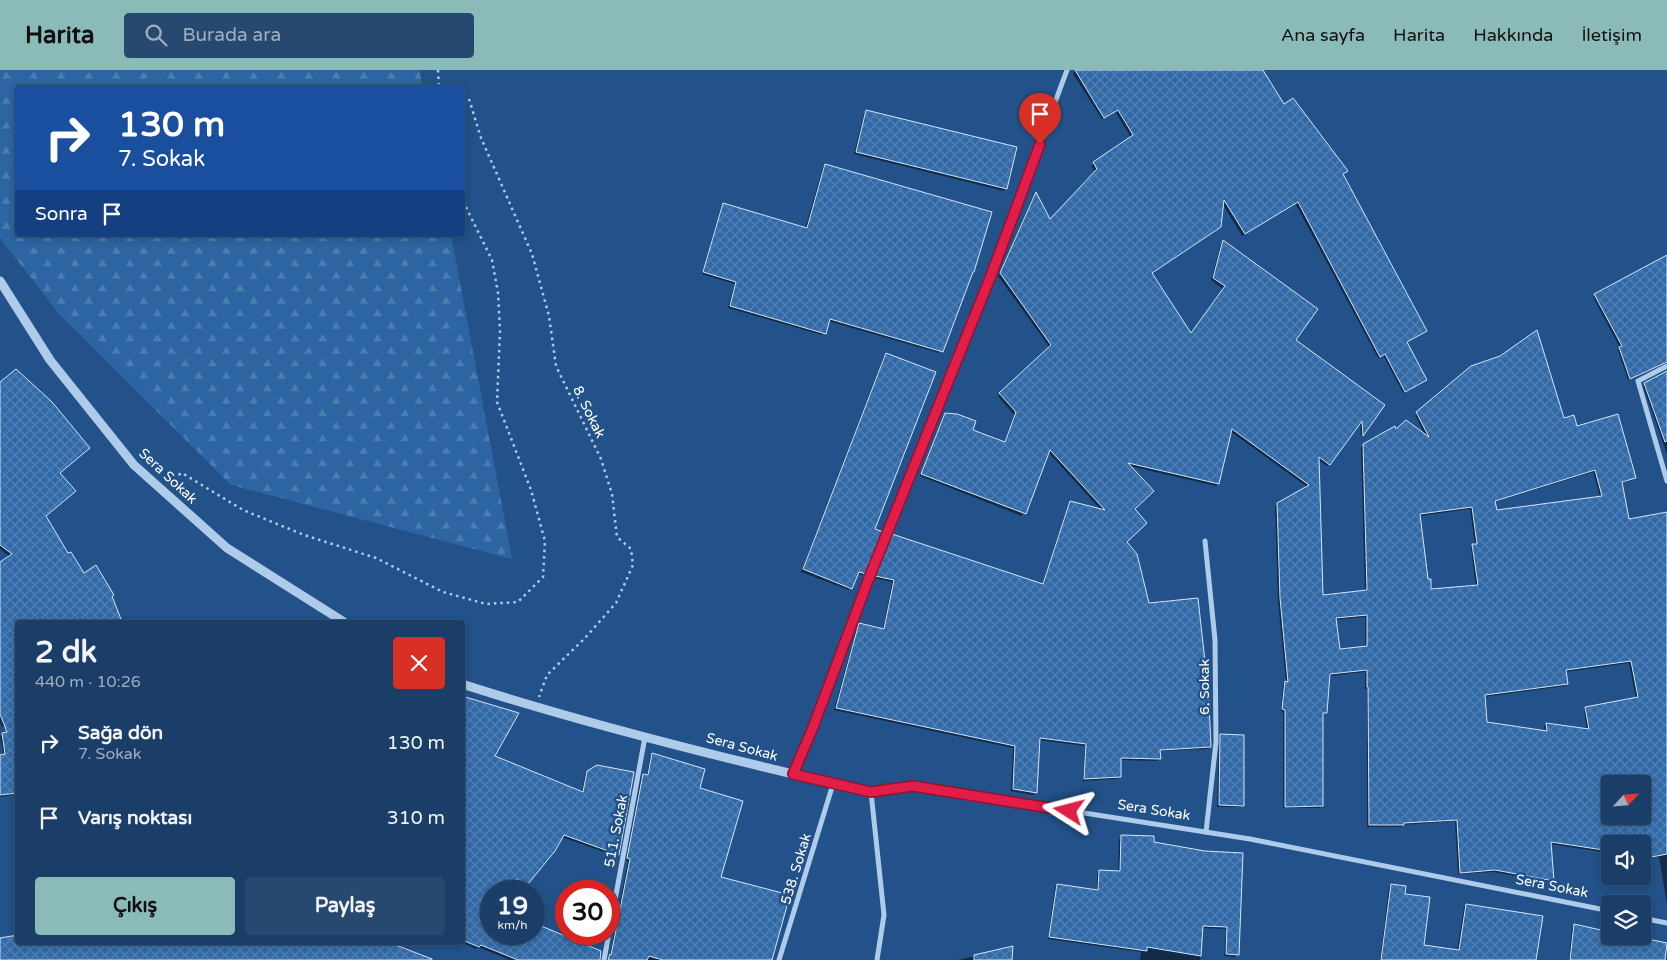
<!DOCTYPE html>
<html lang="tr">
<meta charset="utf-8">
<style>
:root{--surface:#1a3e67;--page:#274970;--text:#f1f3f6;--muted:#9faec0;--line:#38577b;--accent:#8bbbb9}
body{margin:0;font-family:"Varela Round",sans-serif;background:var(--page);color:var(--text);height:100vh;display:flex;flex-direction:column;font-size:19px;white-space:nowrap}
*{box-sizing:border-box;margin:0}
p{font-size:16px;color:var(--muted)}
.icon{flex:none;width:28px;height:28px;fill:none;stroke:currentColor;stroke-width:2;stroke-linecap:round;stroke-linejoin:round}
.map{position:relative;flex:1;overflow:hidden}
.side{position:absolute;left:15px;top:550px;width:450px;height:325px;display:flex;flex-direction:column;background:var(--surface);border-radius:5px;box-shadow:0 2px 8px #0003,0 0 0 1px var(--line)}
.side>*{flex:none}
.guide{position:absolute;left:15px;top:15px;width:450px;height:152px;border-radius:5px;box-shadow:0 2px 8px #0003,0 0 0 1px var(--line);background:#1a4fa0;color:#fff;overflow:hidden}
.needle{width:32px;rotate:64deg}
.fabs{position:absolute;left:1601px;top:705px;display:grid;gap:10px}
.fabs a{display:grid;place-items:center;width:50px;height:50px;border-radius:5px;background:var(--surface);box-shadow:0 2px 8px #0003,0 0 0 1px var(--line);font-size:25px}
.speed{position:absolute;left:480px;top:810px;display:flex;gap:10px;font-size:25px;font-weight:700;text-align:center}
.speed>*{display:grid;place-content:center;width:65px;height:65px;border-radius:50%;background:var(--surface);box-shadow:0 2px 8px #0003,0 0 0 1px var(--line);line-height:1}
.speed small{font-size:12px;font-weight:400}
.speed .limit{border:8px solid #d22;background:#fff;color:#111}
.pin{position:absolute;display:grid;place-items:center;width:42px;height:42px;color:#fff;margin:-51px -21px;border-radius:50% 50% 50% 0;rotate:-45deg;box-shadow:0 0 5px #0007}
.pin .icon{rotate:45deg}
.me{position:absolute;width:55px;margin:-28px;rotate:279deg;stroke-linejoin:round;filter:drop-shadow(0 0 4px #0008)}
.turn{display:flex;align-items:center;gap:18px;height:105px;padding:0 20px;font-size:22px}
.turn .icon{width:65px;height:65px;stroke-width:2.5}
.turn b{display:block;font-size:35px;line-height:42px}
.then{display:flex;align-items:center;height:48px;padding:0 20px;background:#0003;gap:10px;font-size:19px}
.round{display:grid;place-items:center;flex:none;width:52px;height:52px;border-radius:5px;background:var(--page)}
.overview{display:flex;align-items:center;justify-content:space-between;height:85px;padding:0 20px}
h1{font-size:30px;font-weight:700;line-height:38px}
.cta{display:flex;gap:10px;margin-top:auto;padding:10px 20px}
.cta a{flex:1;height:58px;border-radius:5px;background:var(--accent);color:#111;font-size:20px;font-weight:700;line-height:58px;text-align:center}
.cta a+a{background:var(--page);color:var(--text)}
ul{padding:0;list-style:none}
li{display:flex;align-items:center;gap:15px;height:75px;padding:0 20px}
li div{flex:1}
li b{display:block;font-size:19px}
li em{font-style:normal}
header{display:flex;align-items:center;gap:30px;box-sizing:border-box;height:70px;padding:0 25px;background:var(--accent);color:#111}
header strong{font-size:24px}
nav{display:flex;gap:28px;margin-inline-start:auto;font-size:18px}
.search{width:350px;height:45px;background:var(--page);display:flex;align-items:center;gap:12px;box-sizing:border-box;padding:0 18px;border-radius:5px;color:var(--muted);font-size:19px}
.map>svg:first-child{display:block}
.forest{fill:url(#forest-firs)}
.shadow{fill:#0007;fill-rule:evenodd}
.building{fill:url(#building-cross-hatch);stroke:#d3e5f8;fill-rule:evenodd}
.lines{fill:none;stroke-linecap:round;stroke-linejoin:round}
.path{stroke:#aecbea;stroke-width:2.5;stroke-dasharray:2.5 4;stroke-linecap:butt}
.minor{stroke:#aecbea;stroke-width:5}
.tertiary{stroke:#aecbea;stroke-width:9}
.route-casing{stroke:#92132f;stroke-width:12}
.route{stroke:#e11d48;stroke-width:9}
.labels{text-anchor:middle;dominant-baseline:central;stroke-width:5;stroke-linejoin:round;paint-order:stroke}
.street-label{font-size:14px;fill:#fff;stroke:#225289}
</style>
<header>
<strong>Harita</strong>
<div class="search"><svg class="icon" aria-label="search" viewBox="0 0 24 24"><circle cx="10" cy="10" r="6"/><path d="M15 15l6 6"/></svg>Burada ara</div>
<nav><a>Ana sayfa</a><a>Harita</a><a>Hakkında</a><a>İletişim</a></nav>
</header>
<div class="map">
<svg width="1667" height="890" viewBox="0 0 1667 890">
<defs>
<pattern id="forest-firs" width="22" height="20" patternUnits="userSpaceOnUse" patternTransform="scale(1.25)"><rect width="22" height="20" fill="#2c65a2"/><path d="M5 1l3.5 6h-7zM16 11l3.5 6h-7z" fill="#4c7cb0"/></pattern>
<pattern id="building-cross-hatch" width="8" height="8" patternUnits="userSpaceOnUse" patternTransform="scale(1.25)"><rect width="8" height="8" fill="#326aa7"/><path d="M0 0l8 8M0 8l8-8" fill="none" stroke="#5180b4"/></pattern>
</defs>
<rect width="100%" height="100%" fill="#225289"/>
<path class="forest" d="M0 0H419L423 17 18 18V165H451L512 489 231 415 59 244 0 168Z"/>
<g class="shadow">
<path d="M1075 0H1261L1283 36 1342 104 1426 261 1406 273 1423 312 1403 323 1383 285 1378 288 1295 133 1242 166 1222 133 1147 206 1190 264 1223 219 1211 210 1221 174 1223 172 1294 270 1383 335 1361 366 1360 351 1327 396 1318 390 1322 526 1365 522 1361 377 1396 361 1425 365 1415 345 1417 343 1563 350 1576 357 1635 407 1633 410 1621 413 1628 451 1667 443V834L1659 787 1642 790V774H1610V788L1609 783 1550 774 1552 810 1550 812 1493 802 1458 804 1455 751 1403 755 1401 757H1367V619H1365V602L1328 606 1325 643 1321 645 1322 736 1320 738H1283V642L1281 641 1283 615 1286 612 1278 531 1275 436 1307 417 1230 361 1218 414 1216 416 1129 396 1133 439 1125 472 1148 535 1210 677 1207 679 1159 681V689L1157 691 1119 690V707L1117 709 1083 711 1085 676 1038 670 1036 722 1033 725 1011 721 1013 678 834 640 857 557 859 555 883 560 892 512 874 508 892 466 1042 515 1068 435 1070 432 1101 440 1048 382 1022 446 920 406 943 346 945 344 971 361 1004 373 1014 345 998 326 1050 278 998 206 1034 125 1035 124 1049 151 1095 102 1091 96 1131 68 1115 41 1102 49 1073 4ZM1593 402 1600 427 1496 441 1494 432ZM1470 439 1475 475 1471 478 1476 517 1429 520 1419 446ZM1365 547V577L1339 580 1335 550ZM1629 593 1636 629 1586 638 1584 640 1587 660 1547 654 1544 656 1545 662 1486 653 1484 627 1565 616 1567 614 1565 602ZM1610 714H1642V746H1610Z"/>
<path d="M866 41 1016 78 1006 119 1004 121 854 84 864 44Z"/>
<path d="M825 95 942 281 939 283 828 251 824 263 822 265 728 238 735 214 702 204 721 137 723 135 805 159 823 97Z"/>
<path d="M1667 187V294H1662L1628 310 1618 280 1620 278 1593 227Z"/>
<path d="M887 284 874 460 865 503 863 505 857 504 849 520 801 502 884 286Z"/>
<path d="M1667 302V384L1643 316Z"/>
<path d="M0 313 59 403 44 446 68 485 83 504 110 527 120 552H18V651L2 657 0 652V493L10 487 0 479Z"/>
<path d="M462 627 493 686 582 722 585 704 588 702 618 784 616 786 561 767 524 815 514 811 508 821H491V864H534V854L600 881V890H510L478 877 476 879 461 872H462Z"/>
<path d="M18 662V724L0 727V686H4L0 667 3 664Z"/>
<path d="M1221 666 1243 735 1240 737H1217L1219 668Z"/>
<path d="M652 685 698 719 719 808 771 890H607L610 885 628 791 626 790 641 708 643 705 647 706 650 687Z"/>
<path d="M1122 767 1205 782 1237 884 1235 887 1224 886 1226 859 1201 858 1200 890H1140L1141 882 1048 869 1055 817 1057 815 1097 821V804L1099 801 1118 802 1119 769Z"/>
<path d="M1391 815 1404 825 1423 876 1457 881 1464 837 1466 835 1535 890H1380L1389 817Z"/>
<path d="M1574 856 1610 863V866L1664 890H1569L1572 858Z"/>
<path d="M1012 878 1011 890H958Z"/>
</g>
<g class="building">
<path d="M1075 0H1263L1284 34 1293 28 1348 101 1343 104 1427 261 1407 272 1427 310 1405 322 1385 284 1380 287 1298 132 1245 164 1224 130 1221 157 1152 203 1191 263 1225 216 1213 208 1223 170 1318 239 1296 270 1385 335 1363 366 1362 351 1330 395 1319 387 1323 525 1367 520 1363 374 1395 356 1396 359 1406 350 1429 367 1416 342 1471 296 1500 286 1537 260 1564 348 1574 345 1577 356 1618 344 1636 408 1622 412 1629 449 1667 442V784L1642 789V774H1610V781L1551 772 1554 811 1495 800 1460 803 1457 750 1404 753V755H1369L1368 617H1367V600L1330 604 1327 643H1323V736L1285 737V640L1282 639 1285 611 1288 612 1280 528 1277 433 1309 415 1232 359 1219 414 1128 393 1154 421 1135 439 1147 453 1127 472 1137 484 1149 533 1198 528 1205 592H1207L1211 677 1160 680 1161 689 1121 688V707L1084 709 1086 674 1040 668 1037 723 1013 719 1015 676 836 638 859 553 884 559 894 510 875 506 892 464 1043 514 1070 431 1105 440 1050 380 1026 444 921 404 945 343 957 344 976 351 973 360 1005 372 1016 342 999 323 1051 275 1000 203 1036 122 1050 149 1097 99 1093 92 1133 65 1118 40 1104 48ZM1595 400 1602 426 1497 440 1495 431ZM1472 437 1477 474H1472L1478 515 1431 519V509H1428L1420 444ZM1367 545V576L1340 579 1336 548ZM1631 591 1638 627 1585 637 1589 659 1546 653 1547 661 1487 652 1485 625 1568 614 1566 600ZM1610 714H1642V746H1610Z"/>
<path d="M866 40 1017 77 1007 119 856 82Z"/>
<path d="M825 94 992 142 974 202H973L943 282 830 249 826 264 730 236 736 212 703 202 723 133 807 158Z"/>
<path d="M1667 185V292L1630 309 1619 277 1622 276 1594 224Z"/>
<path d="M886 283 936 302 875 459 883 462 866 504 859 502 852 519 803 499Z"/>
<path d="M16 299 52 332 90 378 60 403 76 421 46 446 68 483 71 482 84 503 96 495 114 525 112 526 122 552H18V723L0 725V685L5 684 2 663 7 662 0 644V492L12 484 0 475V312Z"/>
<path d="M1667 301V371L1665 372 1644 313Z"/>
<path d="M462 626 519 643 495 686 583 722 587 701 597 695 634 702 619 785 564 765 555 781 528 814 516 809 510 821H491V864H534V853L601 881 600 890H518L481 875 479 877 462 870Z"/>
<path d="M1220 664 1244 665V736L1219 735Z"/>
<path d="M652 683 705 699 700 718 743 731 721 807 790 825 772 890H663L649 886 647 890H608L610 884 611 885 630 789 627 788 643 704 648 705Z"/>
<path d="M1121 765 1154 766V772L1205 781 1243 783 1239 885 1226 884 1227 857 1203 856 1201 886 1147 877V881L1049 867 1057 814 1098 820 1099 800 1120 801Z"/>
<path d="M1391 814 1406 816 1405 824 1430 827 1424 875 1459 880 1466 834 1543 846 1536 890H1381Z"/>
<path d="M1574 854 1610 862V866H1633L1667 873 1665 890H1570Z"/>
<path d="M18 865V872H388L432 889V890H0V868Z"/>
<path d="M1013 876 1012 890H974V885Z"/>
</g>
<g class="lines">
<g class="path">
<path d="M438 0 439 18"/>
<path d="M469 29 481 68 532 184 549 246 556 296 601 389 612 424 617 467 631 479 633 495 616 533 585 568 547 605 539 627"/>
<path d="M167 411 182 403 243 440 304 465 376 488 443 522 486 534 518 532 543 507 545 471 531 420 497 332 500 260 498 223 492 190 462 129"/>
</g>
<g class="minor">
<path d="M1667 296 1638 311 1667 411"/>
<path d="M1205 471 1215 570 1216 672 1206 762"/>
<path d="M793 704 812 660 869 509 992 203 1067 0"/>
<path d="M1642 848 1667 853"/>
<path d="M604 890 645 667"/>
<path d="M779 890 833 714"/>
<path d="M877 890 884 845 871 722 913 716 1250 769 1610 841"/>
</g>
<g class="tertiary">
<path d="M0 211 50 290 134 395 227 478 344 552"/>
<path d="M462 614C596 657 734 691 871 722"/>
</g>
</g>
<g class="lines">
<defs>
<path id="route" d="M1040 74 992 203 869 508 812 660 793 704 871 722 913 716 1069 741"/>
</defs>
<use href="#route" class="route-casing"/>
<use href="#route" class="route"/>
</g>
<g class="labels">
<g class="street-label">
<text transform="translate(589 342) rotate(64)">8. Sokak</text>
<text transform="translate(168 406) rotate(43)">Sera Sokak</text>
<text transform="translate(1204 617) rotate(-90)">6. Sokak</text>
<text transform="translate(742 677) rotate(15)">Sera Sokak</text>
<text transform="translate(1154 740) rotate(9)">Sera Sokak</text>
<text transform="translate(616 761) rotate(-79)">511. Sokak</text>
<text transform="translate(796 799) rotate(-73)">538. Sokak</text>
<text transform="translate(1552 816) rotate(11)">Sera Sokak</text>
</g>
</g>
</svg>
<div class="fabs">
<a><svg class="needle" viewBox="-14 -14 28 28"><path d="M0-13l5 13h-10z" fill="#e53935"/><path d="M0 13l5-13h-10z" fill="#9faec0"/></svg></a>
<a><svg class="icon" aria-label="sound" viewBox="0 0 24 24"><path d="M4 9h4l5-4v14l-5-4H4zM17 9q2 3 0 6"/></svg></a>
<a><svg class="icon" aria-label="layers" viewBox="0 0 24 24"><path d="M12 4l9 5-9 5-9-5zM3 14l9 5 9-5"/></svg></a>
</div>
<div class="speed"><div>19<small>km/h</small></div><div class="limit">30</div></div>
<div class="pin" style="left:1040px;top:74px;background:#d93025"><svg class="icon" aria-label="arrive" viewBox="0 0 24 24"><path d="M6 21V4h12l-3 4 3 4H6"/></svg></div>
<svg class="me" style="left:1069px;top:741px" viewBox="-20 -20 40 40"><path d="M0-17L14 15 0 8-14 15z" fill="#e11d48" stroke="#fff" stroke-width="4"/></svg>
<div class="guide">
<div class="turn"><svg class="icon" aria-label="right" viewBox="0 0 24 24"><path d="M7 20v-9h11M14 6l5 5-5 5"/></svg><div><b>130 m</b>7. Sokak</div></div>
<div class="then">Sonra<svg class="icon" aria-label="arrive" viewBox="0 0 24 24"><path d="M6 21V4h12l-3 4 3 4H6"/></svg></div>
</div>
<section class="side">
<div class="overview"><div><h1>2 dk</h1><p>440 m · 10:26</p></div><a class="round" style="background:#d93025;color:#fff"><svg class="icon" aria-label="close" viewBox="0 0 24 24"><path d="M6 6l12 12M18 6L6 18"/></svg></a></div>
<ul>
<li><svg class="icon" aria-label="right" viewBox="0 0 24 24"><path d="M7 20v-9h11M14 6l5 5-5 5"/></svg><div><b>Sağa dön</b><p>7. Sokak</p></div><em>130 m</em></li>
<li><svg class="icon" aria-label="arrive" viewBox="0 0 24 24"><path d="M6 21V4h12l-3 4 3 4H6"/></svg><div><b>Varış noktası</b></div><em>310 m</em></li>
</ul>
<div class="cta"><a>Çıkış</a><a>Paylaş</a></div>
</section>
</div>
